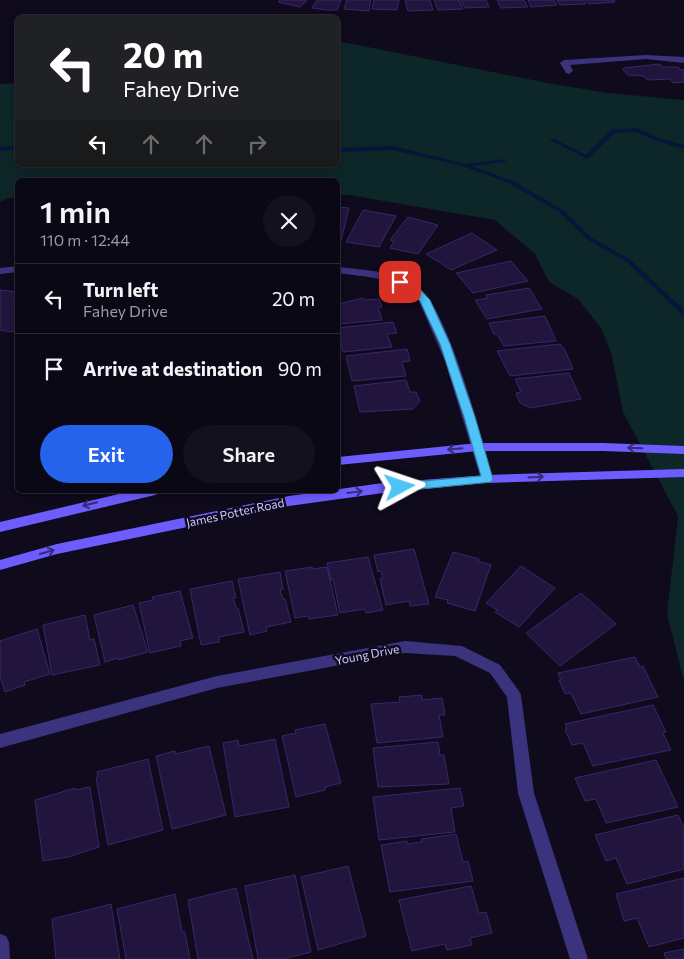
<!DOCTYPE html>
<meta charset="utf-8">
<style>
:root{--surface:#0b0815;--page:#14111e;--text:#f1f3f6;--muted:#9a9aa0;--line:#2b2934;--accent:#2563eb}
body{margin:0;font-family:Commissioner,sans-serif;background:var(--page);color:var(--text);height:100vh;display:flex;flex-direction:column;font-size:19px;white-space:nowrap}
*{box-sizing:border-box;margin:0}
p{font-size:16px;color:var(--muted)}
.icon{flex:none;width:28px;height:28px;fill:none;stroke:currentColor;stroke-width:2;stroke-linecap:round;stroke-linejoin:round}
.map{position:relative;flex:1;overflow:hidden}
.panel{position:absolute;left:15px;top:178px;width:325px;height:315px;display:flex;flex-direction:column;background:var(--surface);border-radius:8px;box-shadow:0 2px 12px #0003,0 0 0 1px var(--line)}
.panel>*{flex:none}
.hud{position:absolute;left:15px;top:15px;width:325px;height:152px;border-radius:8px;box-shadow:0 2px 12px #0003,0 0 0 1px var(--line);background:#202124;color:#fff;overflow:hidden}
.pin{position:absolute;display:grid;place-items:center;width:42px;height:42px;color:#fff;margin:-21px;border-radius:10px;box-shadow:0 2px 8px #0006}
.me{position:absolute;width:55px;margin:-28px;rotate:85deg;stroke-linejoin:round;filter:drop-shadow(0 0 4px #0008)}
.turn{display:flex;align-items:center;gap:18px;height:105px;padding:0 25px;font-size:22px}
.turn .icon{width:65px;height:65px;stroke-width:2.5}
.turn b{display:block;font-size:35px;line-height:42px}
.lanes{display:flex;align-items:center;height:48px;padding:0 25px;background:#0003;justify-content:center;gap:25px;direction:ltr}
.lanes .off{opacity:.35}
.round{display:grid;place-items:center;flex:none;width:52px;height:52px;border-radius:26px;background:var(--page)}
.head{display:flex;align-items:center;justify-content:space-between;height:85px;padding:0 25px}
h1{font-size:30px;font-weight:600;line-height:38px}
.cta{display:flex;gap:10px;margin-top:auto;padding:10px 25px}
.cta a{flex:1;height:58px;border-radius:30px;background:var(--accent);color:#fff;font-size:20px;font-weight:600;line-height:58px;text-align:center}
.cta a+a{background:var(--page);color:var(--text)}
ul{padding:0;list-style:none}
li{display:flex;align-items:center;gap:15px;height:70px;padding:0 25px;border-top:1px solid var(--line)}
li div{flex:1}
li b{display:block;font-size:19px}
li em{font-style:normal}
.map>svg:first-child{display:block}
.green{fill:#0d2627}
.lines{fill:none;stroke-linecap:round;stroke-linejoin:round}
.stream{fill:#06153a;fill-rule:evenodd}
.building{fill:#21153e;stroke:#39266c}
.service{fill:#3b337e;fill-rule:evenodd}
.minor{fill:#3b337e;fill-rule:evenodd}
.secondary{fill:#6d5dff;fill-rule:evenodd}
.oneway{stroke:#352b77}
.route{fill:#4fc3f7;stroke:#337fa1}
.labels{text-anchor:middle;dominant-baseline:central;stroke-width:5;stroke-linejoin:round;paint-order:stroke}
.street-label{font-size:12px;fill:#d0c6ff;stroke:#0f0a1c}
</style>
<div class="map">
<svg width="684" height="959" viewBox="0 0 684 959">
<rect width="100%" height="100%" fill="#0f0a1c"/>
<path class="green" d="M338 41 548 83 608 93 684 100V681L667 614 678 516 623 412 611 352 601 328 578 299 549 282 535 254 495 220 349 195H338V180H18L17 198H8L0 202V84L17 83 18 165H338Z"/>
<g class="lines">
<g class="stream">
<path d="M637 128 661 139 684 145V149L657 141 636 132 615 133 589 158 587 159 549 140 554 139 586 155 611 130Z"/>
<path d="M18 145V149L0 151V147Z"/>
<path d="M393 146 465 164 506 159V161L504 162 472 166 513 181 563 210 592 238 631 260 684 310V316L682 315 627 262 588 240 559 212 509 183 462 166 393 150 338 152V148Z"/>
</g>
</g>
<g class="building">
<path d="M280 0H307L300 7 278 2Z"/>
<path d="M317 0H341L337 10H327L312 8Z"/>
<path d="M347 0H371L369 11 344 9Z"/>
<path d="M374 0H399L397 10 372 9Z"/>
<path d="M405 0H430L433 10 408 11Z"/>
<path d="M434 0H459L463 9 438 10Z"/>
<path d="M461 0H486L489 7 465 8Z"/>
<path d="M497 0H524L528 7 501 8Z"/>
<path d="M528 0H554L557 5 531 7Z"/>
<path d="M557 0H584L586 4 560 5Z"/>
<path d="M586 0H614L615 2 589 4Z"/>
<path d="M660 64 662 67H678L681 70H684V82L673 83 670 79 647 80 644 76 628 75 623 70 624 68Z"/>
<path d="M338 207 349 208 341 241 338 240Z"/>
<path d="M363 210 396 216 379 247 346 242Z"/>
<path d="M408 217 438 225 418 254 390 248 394 241 390 240Z"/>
<path d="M472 233 497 250 451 270 426 254Z"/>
<path d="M511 261 528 281 473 293 456 273Z"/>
<path d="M529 288 542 309 487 319 475 300 488 298 486 295Z"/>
<path d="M0 290 17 292 14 297 18 298V324L13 332 0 330Z"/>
<path d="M363 298 365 300 379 299 382 307H378L382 320 338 324V304Z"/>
<path d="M545 316 556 341 504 346 497 334H494L489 323Z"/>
<path d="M393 322 397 333 387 334 392 347 343 352 338 328Z"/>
<path d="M560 344 565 350 573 369 510 376 497 351Z"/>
<path d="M407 349 410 361 402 362 406 376 352 381 346 356Z"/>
<path d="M569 373 581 399 531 408 520 403 516 393 521 392 515 379Z"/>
<path d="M406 380 410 392H416L420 401 413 409 360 412 354 386Z"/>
<path d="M414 549 429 604 410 606 409 601 386 605 380 579 383 578 381 571 378 572 374 555Z"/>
<path d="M453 552 479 559 478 561 491 565 475 611 447 603 448 600 435 597Z"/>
<path d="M368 557 383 610 366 613 365 609 340 613 333 579 331 580 327 563Z"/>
<path d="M521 566 555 588 519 627 495 612 497 610 486 603Z"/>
<path d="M312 567V569L327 567 338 615 309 619 308 616 295 618 285 571Z"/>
<path d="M280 572 283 589 280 590 283 599H285L291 622 266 627 267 631 250 635 238 579Z"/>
<path d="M232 581 236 598H233L236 608H238L244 632 219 637V642L201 645 190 589Z"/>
<path d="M180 591 193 638 180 641 181 646 150 653 139 603 153 600 152 597Z"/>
<path d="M581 593 616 624 560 666 526 633Z"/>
<path d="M133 605 148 652 118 660V658L105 662 94 615Z"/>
<path d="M85 615 90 640 94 639 100 665 52 675 43 625Z"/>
<path d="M37 629 50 674 24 682 25 685 5 692 0 677V641Z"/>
<path d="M635 657 640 667 643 666 658 697 581 714 571 693 565 694 559 680H561L558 673Z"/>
<path d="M422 695V700L442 698 445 715H439L443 737 377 743 371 704 400 702 399 697Z"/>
<path d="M653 705 666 732 663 733 671 750 593 766 583 743 572 745 565 730 567 729 565 724Z"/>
<path d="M325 724 341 783 325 787V790L296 797 282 736 296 733 295 730Z"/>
<path d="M275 739 289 807 235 817 223 743 238 740 239 746Z"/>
<path d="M438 742 440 755H444L449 784 378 787 373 748Z"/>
<path d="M209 746 226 815 172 829 156 756 175 751V754Z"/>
<path d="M148 759 163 830 108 845 96 778 98 777 97 772Z"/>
<path d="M656 760 678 807 606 823 596 799 585 801 575 778Z"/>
<path d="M90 787 99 847 68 857 43 861 35 800 75 788V790Z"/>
<path d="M460 788 464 806 451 808 455 832 379 840 373 797Z"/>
<path d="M678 815 684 828V869L627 884 616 858 606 861 595 835Z"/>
<path d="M456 834 463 862 468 861 473 881 390 892 381 845 407 841V844L422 842 421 839Z"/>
<path d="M348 866 366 936 318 950 301 877Z"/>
<path d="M295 875 311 952 283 959H258L245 886Z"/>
<path d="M684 878V938L649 947 637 918 624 921 616 894Z"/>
<path d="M471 886 479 913 486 912 492 933 470 938 472 945 447 950 445 944 412 951 399 900Z"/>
<path d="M236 888 253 959H198L188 900Z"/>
<path d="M175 894 182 932H185L190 959H126L117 909Z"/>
<path d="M111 904 120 959H56L52 919Z"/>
<path d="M684 949V959H666L664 953Z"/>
</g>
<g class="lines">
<path class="service" d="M646 55 684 57V63L646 59 570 65 573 71 569 74 566 73 560 63 564 60Z"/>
<g class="minor">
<path d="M18 266V272L0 274V268Z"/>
<path d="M338 267C364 270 397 271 419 288 449 311 482 439 493 479L491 482H483L481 479 445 361 418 299C399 277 364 277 338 273Z"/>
<path d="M405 641 462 646 500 665 519 691 521 695 534 793 588 959H570L518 793 507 697 490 673 455 656 405 653 217 688 0 748V734L217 676Z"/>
<path d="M0 934 6 936 9 942 10 959H0Z"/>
</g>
<g class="secondary">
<path d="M478 443H603L684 446V454L603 451H478L338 465V457Z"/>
<path d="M684 469V477L487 483 383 493 289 506 57 554 0 570V560L57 544 289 496 383 483 487 475Z"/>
<path d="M136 490H161L159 493 155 495 0 532V522Z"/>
</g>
</g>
<defs><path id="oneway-shaft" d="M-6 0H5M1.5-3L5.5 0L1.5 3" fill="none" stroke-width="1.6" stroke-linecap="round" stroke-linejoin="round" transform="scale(1.25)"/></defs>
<g class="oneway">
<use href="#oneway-shaft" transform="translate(635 448) rotate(-178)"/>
<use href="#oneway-shaft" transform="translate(455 449) rotate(175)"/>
<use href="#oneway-shaft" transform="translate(536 477) rotate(-3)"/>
<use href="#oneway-shaft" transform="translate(355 492) rotate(-8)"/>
<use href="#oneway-shaft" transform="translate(90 504) rotate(166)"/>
<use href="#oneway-shaft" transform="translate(47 552) rotate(-16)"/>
</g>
<path class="route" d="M400 279 418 287 430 300 450 344 475 417 493 479 491 482 400 491 395 487 400 483 481 476 464 417 440 344 420 301 411 291 396 284 395 282Z"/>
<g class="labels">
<g class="street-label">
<text transform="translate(235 512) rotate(-12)">James Potter Road</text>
<text transform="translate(367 654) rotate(-11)">Young Drive</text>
</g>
</g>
</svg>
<div class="pin" style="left:400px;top:282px;background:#d93025"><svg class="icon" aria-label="arrive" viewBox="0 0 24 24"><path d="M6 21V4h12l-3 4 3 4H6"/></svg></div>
<svg class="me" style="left:400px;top:487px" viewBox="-20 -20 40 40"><path d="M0-17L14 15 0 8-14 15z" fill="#4fc3f7" stroke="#fff" stroke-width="4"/></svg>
<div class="hud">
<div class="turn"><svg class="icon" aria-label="left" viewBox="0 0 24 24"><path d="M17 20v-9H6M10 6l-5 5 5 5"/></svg><div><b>20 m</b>Fahey Drive</div></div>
<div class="lanes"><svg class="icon" aria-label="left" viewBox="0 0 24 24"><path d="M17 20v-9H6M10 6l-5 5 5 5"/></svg><svg class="icon off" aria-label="ahead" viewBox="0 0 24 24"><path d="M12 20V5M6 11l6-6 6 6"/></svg><svg class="icon off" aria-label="ahead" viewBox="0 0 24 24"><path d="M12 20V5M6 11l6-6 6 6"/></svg><svg class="icon off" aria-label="right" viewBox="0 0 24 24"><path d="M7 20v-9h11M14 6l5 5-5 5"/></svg></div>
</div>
<section class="panel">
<div class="head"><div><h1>1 min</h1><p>110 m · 12:44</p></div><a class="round"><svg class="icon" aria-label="close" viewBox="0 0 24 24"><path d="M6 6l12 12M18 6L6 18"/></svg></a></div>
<ul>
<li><svg class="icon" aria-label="left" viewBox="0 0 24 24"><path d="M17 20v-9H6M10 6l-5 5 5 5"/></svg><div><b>Turn left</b><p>Fahey Drive</p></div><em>20 m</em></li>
<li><svg class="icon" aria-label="arrive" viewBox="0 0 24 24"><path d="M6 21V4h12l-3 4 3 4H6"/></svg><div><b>Arrive at destination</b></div><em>90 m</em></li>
</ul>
<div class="cta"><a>Exit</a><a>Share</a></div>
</section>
</div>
